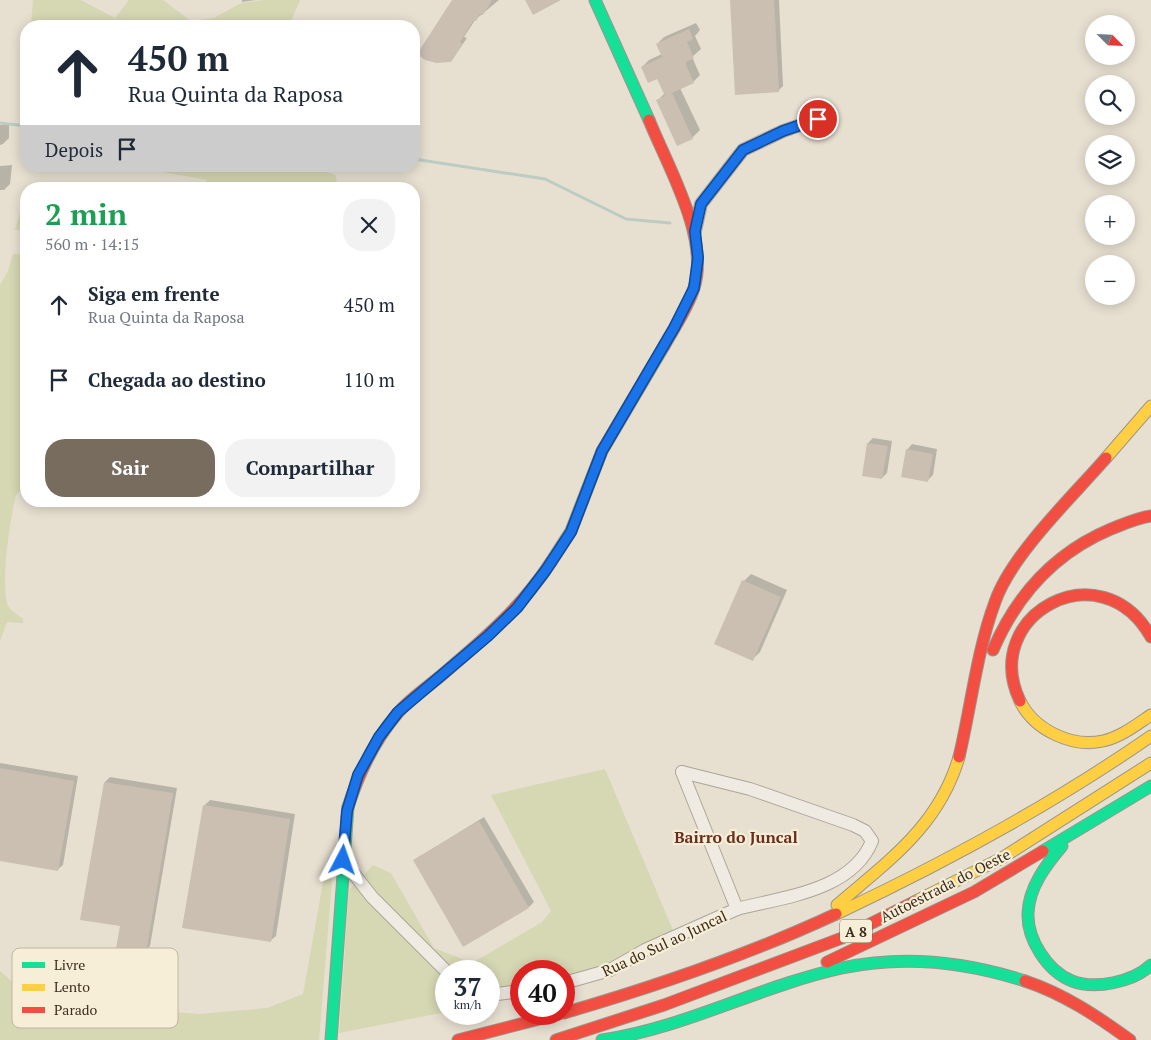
<!DOCTYPE html>
<html lang="pt">
<meta charset="utf-8">
<style>
:root{--surface:#fff;--page:#f2f2f3;--text:#1f2937;--muted:#747a83;--accent:#786c5e}
body{margin:0;font-family:"PT Serif",serif;background:var(--page);color:var(--text);height:100vh;display:flex;flex-direction:column;font-size:19px;white-space:nowrap}
*{box-sizing:border-box;margin:0}
p{font-size:16px;color:var(--muted)}
.icon{flex:none;width:28px;height:28px;fill:none;stroke:currentColor;stroke-width:2;stroke-linecap:round;stroke-linejoin:round}
.map{position:relative;flex:1;overflow:hidden}
.details{position:absolute;left:20px;top:182px;width:400px;height:325px;display:flex;flex-direction:column;background:var(--surface);border-radius:20px;box-shadow:0 2px 12px #0003}
.details>*{flex:none}
.guide{position:absolute;left:20px;top:20px;width:400px;height:152px;border-radius:20px;box-shadow:0 2px 12px #0003;background:#fff;color:var(--text);overflow:hidden}
.needle{width:32px;rotate:114deg}
.tools{position:absolute;left:1085px;top:15px;display:grid;gap:10px}
.tools a{display:grid;place-items:center;width:50px;height:50px;border-radius:50%;background:var(--surface);box-shadow:0 2px 12px #0003;font-size:25px}
.speed{position:absolute;left:435px;top:960px;display:flex;gap:10px;font-size:25px;font-weight:700;text-align:center}
.speed>*{display:grid;place-content:center;width:65px;height:65px;border-radius:50%;background:var(--surface);box-shadow:0 2px 12px #0003;line-height:1}
.speed small{font-size:12px;font-weight:400}
.speed .limit{border:8px solid #d22;background:#fff;color:#111}
.pin{position:absolute;display:grid;place-items:center;width:42px;height:42px;color:#fff;margin:-21px;border:2px solid #fff;border-radius:50%;box-shadow:0 1px 5px #0007}
.me{position:absolute;width:55px;margin:-28px;rotate:4deg;stroke-linejoin:round;filter:drop-shadow(0 0 4px #0008)}
.turn{display:flex;align-items:center;gap:18px;height:105px;padding:0 25px;font-size:22px}
.turn .icon{width:65px;height:65px;stroke-width:2.5}
.turn b{display:block;font-size:35px;line-height:42px}
.then{display:flex;align-items:center;height:48px;padding:0 25px;background:#0003;gap:10px;font-size:19px}
.round{display:grid;place-items:center;flex:none;width:52px;height:52px;border-radius:20px;background:var(--page)}
.head{display:flex;align-items:center;justify-content:space-between;height:85px;padding:0 25px}
h1{font-size:30px;font-weight:800;line-height:38px;color:#1e9e55}
.button{display:flex;gap:10px;margin-top:auto;padding:10px 25px}
.button a{flex:1;height:58px;border-radius:20px;background:var(--accent);color:#fff;font-size:20px;font-weight:800;line-height:58px;text-align:center}
.button a+a{background:var(--page);color:var(--text)}
ul{padding:0;list-style:none}
li{display:flex;align-items:center;gap:15px;height:75px;padding:0 25px}
li div{flex:1}
li b{display:block;font-size:19px}
li em{font-style:normal}
.map>svg:first-child{display:block}
.green{fill:#d6d7b3}
.shadow{fill:#0003}
.lines{fill:none;stroke-linecap:round;stroke-linejoin:round}
.stream{stroke:#bcccc2;stroke-width:3}
.building{fill:#cbbfb2}
.street-casing{stroke:#ada599;stroke-width:14}
.fast-casing{stroke:#9c958a;stroke-width:13}
.slow-casing{stroke:#9c958a;stroke-width:13}
.jam-casing{stroke:#9c958a;stroke-width:13}
.street{stroke:#efebe3;stroke-width:12}
.fast{stroke:#16e098;stroke-width:11}
.slow{stroke:#ffcf43;stroke-width:11}
.jam{stroke:#f24e42;stroke-width:11}
.route-casing{stroke:#114b97;stroke-width:12}
.route{stroke:#1a73e8;stroke-width:9}
.labels{text-anchor:middle;dominant-baseline:central;stroke-width:4.5;stroke-linejoin:round;paint-order:stroke}
.shield{fill:#f7eed8;stroke:#756857;stroke-width:1}
.shield-label{font-size:14px;font-weight:bold;fill:#3d2e20}
.street-label{font-size:15px;fill:#3d2e20;stroke:#f7eed8}
.neighbourhood-label{font-size:16px;font-weight:bold;fill:#6b2e1e;stroke:#f7eed8}
.key{fill:#f7eed8;stroke:#bfb4a1;stroke-width:1}
.key-label{font-size:14px;fill:#3d2e20}
</style>
<div class="map">
<svg width="1151" height="1040" viewBox="0 0 1151 1040">
<rect width="100%" height="100%" fill="#e7e0d1"/>
<g class="green">
<path d="M33 0H81L115 18 129 0H163L191 21 214 18 241 3 265 0H300L289 26H31Z"/>
<path d="M129 166H315L335 175 339 189H202L207 180Z"/>
<path d="M20 212H26V231L15 230Z"/>
<path d="M13 254 26 255V476L21 485 22 490 16 495C10 520 0 583 8 606 11 611 18 615 23 619V623L7 622 0 641V285L8 271Z"/>
<path d="M605 769 675 935 564 986V971H521V996L489 1003V971H446V1012L339 1033 349 890 373 865 391 873 434 948 472 963 542 922 551 911 491 795Z"/>
<path d="M333 869 319 1040H0V971L58 1023 101 1022 121 1001 137 1009 199 1014 267 1008 303 994 325 871Z"/>
</g>
<g class="shadow">
<path d="M242 0H256L242 2Z"/>
<path d="M454 0H499L475 20 464 37 467 38 451 61Z"/>
<path d="M731 0H779L783 86 778 91Z"/>
<path d="M696 23 700 30 695 36 701 49 692 57 700 75 693 82 680 88 700 130 692 138 678 144 658 100 665 93 657 77 642 67 649 60 662 54 657 44 664 37Z"/>
<path d="M0 125H9V138L3 144 0 145Z"/>
<path d="M12 165 10 184 4 190H0V166Z"/>
<path d="M873 438 892 441 887 473 882 478 868 443Z"/>
<path d="M912 444 937 449 933 475 928 480 907 450Z"/>
<path d="M751 574 787 590 760 652 753 659 744 581Z"/>
<path d="M0 763 78 776 63 865 57 870 0 860Z"/>
<path d="M110 777 177 788 150 946 145 951 121 925 105 782Z"/>
<path d="M210 800 295 814 276 936 270 941 204 806Z"/>
<path d="M484 817 534 902 529 907 414 860Z"/>
</g>
<g class="lines">
<g class="stream">
<path d="M0 123 26 126"/>
<path d="M414 159 545 179 626 219 670 223"/>
</g>
</g>
<g class="building">
<path d="M452 0H492L483 15 480 14 476 21H473L460 42 463 44 451 62 436 63 425 60 417 54Z"/>
<path d="M525 0H561L533 15Z"/>
<path d="M730 0H774L779 92 735 95Z"/>
<path d="M689 29 693 39 687 42 694 58 686 62V65L694 83 672 93 693 139 677 146 656 100 665 96 657 79 648 83 641 67 662 57 656 44Z"/>
<path d="M867 443 888 446 882 479 862 476Z"/>
<path d="M906 449 933 454 928 482 901 477Z"/>
<path d="M742 580 781 597 753 661 714 644Z"/>
<path d="M0 768 74 781 58 871 0 861Z"/>
<path d="M104 782 173 793 146 953 116 948 120 926 80 920Z"/>
<path d="M203 805 290 819 271 942 182 928Z"/>
<path d="M479 821 529 908 463 947 413 860Z"/>
</g>
<g class="lines">
<defs>
<g id="street">
<path d="M695 231 701 204 743 150 783 131 818 119"/>
<path d="M682 772 750 789 853 825 865 831 872 841C852 891 783 897 737 909"/>
<path d="M343 860 372 897 446 971"/>
<path d="M564 983 610 970 645 950 737 909 682 772"/>
<path d="M489 995 521 991"/>
</g>
<g id="fast">
<path d="M595 0 649 120"/>
<path d="M551 562 571 531 602 451 664 346"/>
<path d="M1062 846C1046 865 1029 887 1028 913 1027 939 1047 971 1072 981 1095 990 1133 982 1151 965"/>
<path d="M1043 851 1151 786"/>
<path d="M331 1040 348 807"/>
<path d="M602 1040C685 1028 760 986 842 968 903 955 966 962 1025 981"/>
</g>
<g id="slow">
<path d="M1106 458 1151 406"/>
<path d="M1020 701C1034 730 1072 748 1103 741 1121 737 1136 725 1151 715"/>
<path d="M916 901 1002 858 1151 763"/>
<path d="M837 905C888 861 939 826 959 757"/>
<path d="M836 914C944 863 1052 805 1151 736"/>
</g>
<g id="jam">
<path d="M649 120C668 167 710 238 694 288 688 308 674 328 664 346"/>
<path d="M993 650C1017 594 1054 553 1111 529 1124 524 1137 518 1151 516"/>
<path d="M1020 701C979 615 1101 548 1151 637"/>
<path d="M959 757C971 707 977 650 995 602 1011 555 1073 496 1106 458"/>
<path d="M348 807C359 773 373 742 397 714 409 699 428 687 443 674 483 640 522 607 551 562"/>
<path d="M827 962 974 892 1043 851"/>
<path d="M1025 981C1064 994 1097 1016 1130 1040"/>
<path d="M564 1013C657 986 748 955 836 914"/>
<path d="M458 1040 559 1014"/>
<path d="M556 1040 664 1005 842 938 916 901"/>
</g>
</defs>
<use href="#street" class="street-casing"/>
<use href="#fast" class="fast-casing"/>
<use href="#slow" class="slow-casing"/>
<use href="#jam" class="jam-casing"/>
<use href="#street" class="street"/>
<use href="#fast" class="fast"/>
<use href="#slow" class="slow"/>
<use href="#jam" class="jam"/>
</g>
<g class="lines">
<defs>
<path id="route" d="M343 860 347 811 358 775 379 737 398 712 488 636 517 608 546 570 571 532 602 451 674 328 694 288 698 258 695 231 701 204 743 150 783 131 818 119"/>
</defs>
<use href="#route" class="route-casing"/>
<use href="#route" class="route"/>
</g>
<g class="labels">
<rect class="shield" x="840" y="919.5" width="32" height="23" rx="4"/>
<g class="shield-label">
<text x="856" y="931">A 8</text>
</g>
<g class="street-label">
<text transform="translate(945 885) rotate(-27)">Autoestrada do Oeste</text>
<text transform="translate(664 943) rotate(-25)">Rua do Sul ao Juncal</text>
</g>
<g class="neighbourhood-label">
<text x="736" y="837">Bairro do Juncal</text>
</g>
</g>
<rect x="12" y="948" width="166" height="80" rx="8" class="key"/>
<rect x="22" y="962" width="23" height="6" fill="#16e098"/>
<rect x="22" y="984" width="23" height="7" fill="#ffcf43"/>
<rect x="22" y="1007" width="23" height="6" fill="#f24e42"/>
<g class="key-label">
<text x="54" y="970">Livre</text>
<text x="54" y="992">Lento</text>
<text x="54" y="1015">Parado</text>
</g>
</svg>
<div class="tools">
<a><svg class="needle" viewBox="-14 -14 28 28"><path d="M0-13l5 13h-10z" fill="#e53935"/><path d="M0 13l5-13h-10z" fill="#747a83"/></svg></a>
<a><svg class="icon" aria-label="search" viewBox="0 0 24 24"><circle cx="10" cy="10" r="6"/><path d="M15 15l6 6"/></svg></a>
<a><svg class="icon" aria-label="layers" viewBox="0 0 24 24"><path d="M12 4l9 5-9 5-9-5zM3 14l9 5 9-5"/></svg></a>
<a>+</a>
<a>−</a>
</div>
<div class="speed"><div>37<small>km/h</small></div><div class="limit">40</div></div>
<div class="pin" style="left:818px;top:119px;background:#d93025"><svg class="icon" aria-label="arrive" viewBox="0 0 24 24"><path d="M6 21V4h12l-3 4 3 4H6"/></svg></div>
<svg class="me" style="left:343px;top:860px" viewBox="-20 -20 40 40"><path d="M0-17L14 15 0 8-14 15z" fill="#1a73e8" stroke="#fff" stroke-width="4"/></svg>
<div class="guide">
<div class="turn"><svg class="icon" aria-label="ahead" viewBox="0 0 24 24"><path d="M12 20V5M6 11l6-6 6 6"/></svg><div><b>450 m</b>Rua Quinta da Raposa</div></div>
<div class="then">Depois<svg class="icon" aria-label="arrive" viewBox="0 0 24 24"><path d="M6 21V4h12l-3 4 3 4H6"/></svg></div>
</div>
<section class="details">
<div class="head"><div><h1>2 min</h1><p>560 m · 14:15</p></div><a class="round"><svg class="icon" aria-label="close" viewBox="0 0 24 24"><path d="M6 6l12 12M18 6L6 18"/></svg></a></div>
<ul>
<li><svg class="icon" aria-label="ahead" viewBox="0 0 24 24"><path d="M12 20V5M6 11l6-6 6 6"/></svg><div><b>Siga em frente</b><p>Rua Quinta da Raposa</p></div><em>450 m</em></li>
<li><svg class="icon" aria-label="arrive" viewBox="0 0 24 24"><path d="M6 21V4h12l-3 4 3 4H6"/></svg><div><b>Chegada ao destino</b></div><em>110 m</em></li>
</ul>
<div class="button"><a>Sair</a><a>Compartilhar</a></div>
</section>
</div>
